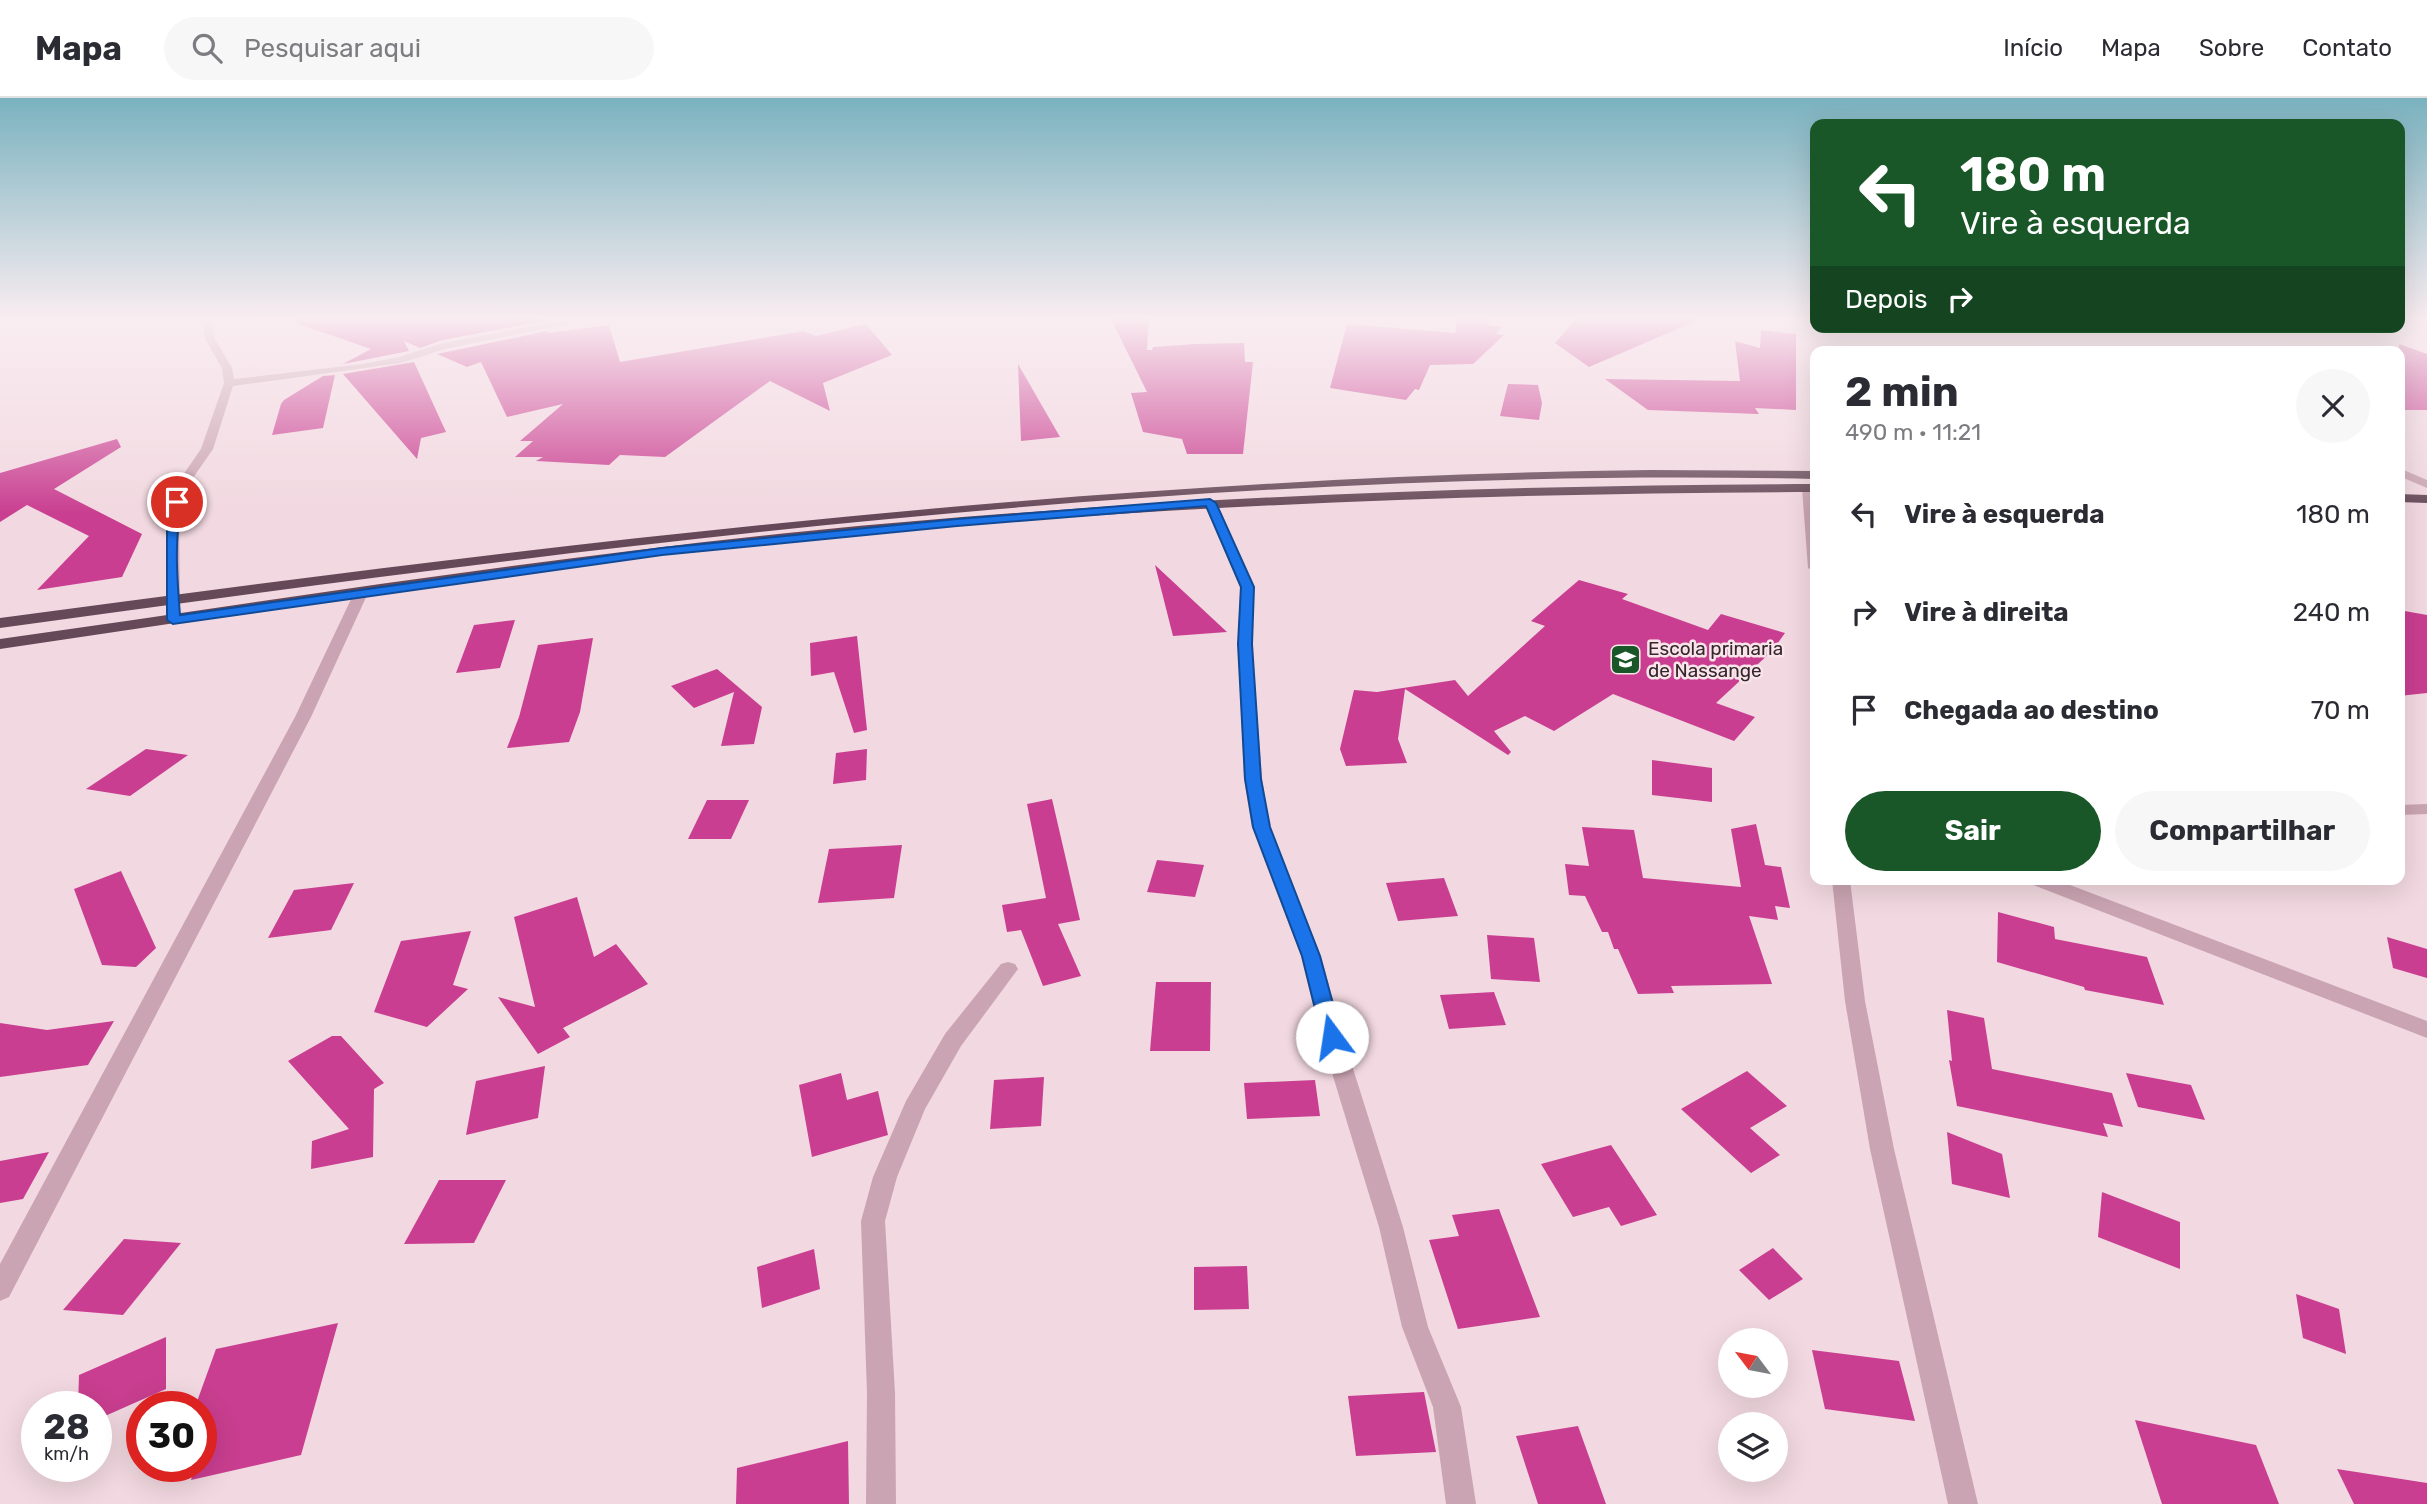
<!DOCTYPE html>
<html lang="pt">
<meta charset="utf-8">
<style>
:root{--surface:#fff;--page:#f7f7f7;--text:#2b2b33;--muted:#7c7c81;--line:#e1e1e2;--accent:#1a5728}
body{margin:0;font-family:Rubik,sans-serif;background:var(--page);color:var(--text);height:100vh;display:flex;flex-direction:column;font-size:26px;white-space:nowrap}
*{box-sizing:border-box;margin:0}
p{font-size:23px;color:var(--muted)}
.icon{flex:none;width:38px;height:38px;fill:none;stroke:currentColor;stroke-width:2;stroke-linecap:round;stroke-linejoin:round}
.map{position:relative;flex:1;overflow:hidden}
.drawer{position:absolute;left:1810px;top:248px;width:595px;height:539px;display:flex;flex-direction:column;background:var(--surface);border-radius:14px;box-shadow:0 7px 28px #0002}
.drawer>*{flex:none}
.guide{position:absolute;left:1810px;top:21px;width:595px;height:214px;border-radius:14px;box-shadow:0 7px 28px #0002;background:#1a5728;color:#fff;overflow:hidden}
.needle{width:46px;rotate:302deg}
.controls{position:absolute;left:1718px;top:1230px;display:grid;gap:14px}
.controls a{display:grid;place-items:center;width:70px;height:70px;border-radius:50%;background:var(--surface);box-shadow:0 7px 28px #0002;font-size:35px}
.speed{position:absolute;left:21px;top:1293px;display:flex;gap:14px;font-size:35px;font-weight:700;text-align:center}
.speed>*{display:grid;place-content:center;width:91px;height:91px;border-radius:50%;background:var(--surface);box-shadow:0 7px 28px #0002;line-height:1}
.speed small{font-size:18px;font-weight:400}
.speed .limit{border:10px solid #d22;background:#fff;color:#111}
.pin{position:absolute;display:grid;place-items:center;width:60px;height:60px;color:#fff;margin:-30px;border:4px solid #fff;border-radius:50%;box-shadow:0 2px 7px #0007}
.me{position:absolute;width:77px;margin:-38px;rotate:346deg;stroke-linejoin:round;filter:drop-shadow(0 0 5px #0008)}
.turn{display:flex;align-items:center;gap:24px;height:147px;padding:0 35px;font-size:32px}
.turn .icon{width:91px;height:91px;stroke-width:2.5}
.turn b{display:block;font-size:49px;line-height:60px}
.then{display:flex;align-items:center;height:66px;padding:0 35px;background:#0003;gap:14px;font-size:26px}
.round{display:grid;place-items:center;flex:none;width:74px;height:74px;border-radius:37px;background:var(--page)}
.summary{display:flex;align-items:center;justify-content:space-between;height:119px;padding:0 35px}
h1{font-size:42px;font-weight:700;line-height:52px}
.primary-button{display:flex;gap:14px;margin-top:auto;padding:14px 35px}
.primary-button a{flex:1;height:80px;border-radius:42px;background:var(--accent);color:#fff;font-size:28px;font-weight:700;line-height:80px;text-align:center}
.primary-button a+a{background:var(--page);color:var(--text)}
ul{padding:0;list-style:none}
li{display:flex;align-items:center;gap:21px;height:98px;padding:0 35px}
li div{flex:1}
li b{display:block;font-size:26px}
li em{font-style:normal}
header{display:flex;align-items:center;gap:42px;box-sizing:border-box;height:98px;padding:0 35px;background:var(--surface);border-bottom:2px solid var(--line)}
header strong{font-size:33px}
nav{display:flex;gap:38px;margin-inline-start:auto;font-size:24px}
.search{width:490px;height:63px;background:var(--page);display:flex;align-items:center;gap:18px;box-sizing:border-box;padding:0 24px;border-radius:38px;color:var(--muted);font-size:26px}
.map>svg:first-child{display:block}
.building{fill:#c93e90}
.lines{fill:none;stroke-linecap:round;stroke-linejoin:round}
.minor{fill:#caa4b2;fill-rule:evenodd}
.tertiary{fill:#caa4b2;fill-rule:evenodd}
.trunk{fill:#664958;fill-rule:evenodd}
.route{fill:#1a73e8;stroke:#114b97;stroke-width:2}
.labels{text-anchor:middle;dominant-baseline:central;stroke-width:5;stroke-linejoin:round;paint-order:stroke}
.poi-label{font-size:19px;fill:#35262d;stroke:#f9e4ea;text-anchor:start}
</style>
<header>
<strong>Mapa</strong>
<div class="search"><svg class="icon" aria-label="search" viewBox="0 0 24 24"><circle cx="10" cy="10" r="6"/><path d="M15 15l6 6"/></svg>Pesquisar aqui</div>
<nav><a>Início</a><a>Mapa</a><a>Sobre</a><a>Contato</a></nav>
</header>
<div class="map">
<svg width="2427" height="1406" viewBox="0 0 2427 1406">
<rect width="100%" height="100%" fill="#f2d8e0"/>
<g class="building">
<path d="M294 219H541L543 223 443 242 420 250 404 243 409 253 343 266 371 251 293 224Z"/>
<path d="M1110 219H1149L1147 252H1152L1153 249 1196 246 1244 245 1245 264H1253L1243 356H1187L1182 341 1143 334 1131 295 1147 294Z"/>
<path d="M1458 219H1489L1488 227 1501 229 1496 236 1504 237 1473 266 1430 267 1419 292 1415 291 1406 302 1330 290 1347 226 1455 235Z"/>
<path d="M1578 219H1705L1589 269 1555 245Z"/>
<path d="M866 226 892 257 823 285 830 313 770 283 665 359 620 357 609 367 536 363 543 359H515L533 343H520L563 306 507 319 481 264 467 269 437 256 547 233 548 235 609 227 620 264 804 233 816 238Z"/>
<path d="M1761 232 1796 236V312L1755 310 1759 316 1648 312 1605 281 1740 283 1735 243 1760 250Z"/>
<path d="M2399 246 2427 256V312H2399Z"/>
<path d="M414 264 446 334 421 340 417 361 343 276Z"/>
<path d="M1018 266 1060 339 1021 343Z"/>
<path d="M335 277 323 330 272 337 281 306 284 302 323 278Z"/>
<path d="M1508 286 1538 287 1542 305 1539 322 1500 318Z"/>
<path d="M117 341 121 349 54 391 142 436 122 479 37 492 89 438 27 407 0 424V375Z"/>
<path d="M1155 467 1227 534 1173 538Z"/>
<path d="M1579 482 1628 496 1622 501 1708 532 1721 516 1785 535 1772 553 1716 605 1755 619 1734 643 1613 596 1554 633 1525 618 1494 633 1511 654 1508 657 1405 591 1398 641 1407 665 1346 668 1340 651 1354 592 1377 594 1455 582 1468 598 1545 528 1531 523Z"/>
<path d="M2399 512 2427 517V595L2399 598Z"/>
<path d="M515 522 500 570 456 575 474 527Z"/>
<path d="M857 538 867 632 854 635 834 574 811 578 810 545Z"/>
<path d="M593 540 580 614 569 644 507 650 519 619 538 547Z"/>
<path d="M717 571 762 609 754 646 721 648 734 594 694 610 671 588Z"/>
<path d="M146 651 188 657 130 698 86 691Z"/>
<path d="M867 651 866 682 833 686 836 655Z"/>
<path d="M1652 662 1712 670V704L1652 697Z"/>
<path d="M1052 701 1080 822 1058 826 1081 878 1043 888 1021 832 1007 834 1002 807 1046 800 1027 706Z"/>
<path d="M707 702H749L731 741H688Z"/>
<path d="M1756 726 1765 767 1781 769 1790 810 1775 808 1778 822 1749 818 1772 886 1671 888 1674 895 1638 896 1618 851H1614L1608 834H1602L1585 798 1569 797 1565 766 1589 768 1582 729 1634 732 1643 780 1741 789 1731 731Z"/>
<path d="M902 747 894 800 818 805 829 751Z"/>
<path d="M1157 762 1204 767 1195 799 1147 794Z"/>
<path d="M121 773 156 850 136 869 102 867 74 791Z"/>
<path d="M1444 780 1458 818 1398 823 1386 785Z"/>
<path d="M354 785 331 832 268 840 294 792Z"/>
<path d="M577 799 594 859 616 846 648 886 563 930 570 939 538 956 498 899 535 909 514 819Z"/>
<path d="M1998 814 2054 829 2055 841 2147 859 2164 907 2085 892 2084 889 1997 864Z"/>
<path d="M471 833 453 887 468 891 427 929 374 914 401 843Z"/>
<path d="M1487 837 1534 840 1540 884 1491 881Z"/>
<path d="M2387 839 2427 851V880L2393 870Z"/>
<path d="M1156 884H1211L1210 953H1150Z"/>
<path d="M1494 894 1506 927 1449 931 1440 897Z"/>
<path d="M1947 912 1984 920 1992 971 2112 995 2123 1029 2103 1025 2108 1039 1957 1008 1949 962 1952 963Z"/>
<path d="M114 923 88 967 0 979V925L47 932Z"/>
<path d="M332 938H341L384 985 374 991 373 1059 311 1071 312 1043 349 1031 288 963Z"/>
<path d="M545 968 538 1020 466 1037 476 983Z"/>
<path d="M1747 973 1787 1008 1750 1030 1780 1057 1751 1075 1681 1011Z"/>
<path d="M841 975 847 1002 878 993 888 1037 812 1059 799 987Z"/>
<path d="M2126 975 2191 987 2205 1022 2138 1009Z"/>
<path d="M1044 979 1041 1028 990 1031 994 982Z"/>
<path d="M1315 982 1320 1018 1247 1021 1244 985Z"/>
<path d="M1947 1034 2002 1056 2010 1100 1952 1086Z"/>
<path d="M1611 1047 1657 1117 1621 1128 1609 1109 1573 1119 1541 1066Z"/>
<path d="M49 1054 23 1101 0 1105V1063Z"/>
<path d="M439 1082H506L474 1145 404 1146Z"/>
<path d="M2102 1094 2180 1124V1171L2098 1139Z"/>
<path d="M1499 1111 1540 1219 1458 1231 1429 1142 1459 1138 1452 1117Z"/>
<path d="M124 1141 181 1145 123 1217 63 1212Z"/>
<path d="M1773 1150 1803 1181 1769 1202 1739 1172Z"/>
<path d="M814 1151 820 1191 762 1210 757 1169Z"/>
<path d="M1247 1168 1249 1211 1194 1212V1169Z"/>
<path d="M2296 1196 2339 1211 2346 1256 2303 1240Z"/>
<path d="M338 1225 301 1357 191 1382 195 1368H201V1309H195L216 1251Z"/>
<path d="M166 1239V1291L96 1322V1309H78L79 1277Z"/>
<path d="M1812 1252 1899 1263 1915 1323 1825 1311Z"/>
<path d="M1424 1294 1436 1354 1356 1358 1348 1298Z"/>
<path d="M2135 1322 2256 1347 2279 1406H2162Z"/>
<path d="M1578 1328 1606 1406H1538L1516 1338Z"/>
<path d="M848 1343 849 1406H736L737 1370Z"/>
<path d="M2337 1371 2427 1385V1406H2354Z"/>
</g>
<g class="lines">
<g class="minor">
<path d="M201 219H211L215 241 232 270 234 281 363 266 399 259 443 245 580 219H601L445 251 401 265 233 288 213 351 186 390 179 418 180 522 173 526 166 522 167 418 174 390 201 351 224 285 222 270 205 241Z"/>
<path d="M2399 370 2427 382V390L2399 378Z"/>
<path d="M1210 401 1216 405 1254 489 1252 546 1262 681 1270 729 1321 858 1343 939 1403 1129 1428 1229 1461 1309 1476 1406H1446L1433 1309 1402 1229 1379 1129 1321 939 1301 858 1252 729 1244 681 1238 546 1240 489 1204 405Z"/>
<path d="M361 491 368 495 311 619 9 1199 0 1203V1166L295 619 354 495Z"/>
<path d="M2427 706V716L2399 717V707Z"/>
<path d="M2029 782H2057L2427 923V940L2031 786Z"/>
<path d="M1008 864 1015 866 1018 871 961 948 925 1011 897 1079 885 1123 895 1295 896 1406H866L867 1295 861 1123 873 1079 906 1003 945 936 1001 866Z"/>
</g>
<g class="tertiary">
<path d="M1808 386 1814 390 1815 397V474L1808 470 1802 390Z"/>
<path d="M1832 782H1850L1865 903 1894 1051 1978 1406H1948L1870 1051 1845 903Z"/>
</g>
<g class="trunk">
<path d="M1650 372 1815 373V381C1206 368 601 447 0 530V520C548 446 1096 379 1650 372Z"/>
<path d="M1815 386V394C1478 395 1143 408 808 441 538 468 269 512 0 551V541C269 503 538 460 808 433 1143 400 1479 387 1815 386Z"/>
<path d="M2399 396 2427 397V405L2399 404Z"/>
</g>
</g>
<linearGradient id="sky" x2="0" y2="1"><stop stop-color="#7ab2bf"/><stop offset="0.53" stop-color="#f9edf1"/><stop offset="1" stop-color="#f9edf1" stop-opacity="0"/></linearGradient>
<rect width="2427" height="416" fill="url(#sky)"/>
<path class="route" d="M1210 401 1216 405 1254 489 1252 546 1261 681 1270 729 1320 858 1342 939 1339 944 1332 947 1325 944 1322 939 1302 858 1253 729 1245 681 1238 546 1241 489 1206 408 957 428 662 457 173 526 167 522V418L171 404 177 401 182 404C174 440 177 480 180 517L662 450 957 421Z"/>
<defs>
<symbol id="school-square" viewBox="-11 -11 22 22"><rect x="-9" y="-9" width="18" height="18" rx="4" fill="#1a5728" stroke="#f9e4ea"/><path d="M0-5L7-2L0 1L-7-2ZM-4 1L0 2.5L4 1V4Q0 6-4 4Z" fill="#fff"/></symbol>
</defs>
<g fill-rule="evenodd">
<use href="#school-square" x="1608" y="544" width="35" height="35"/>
</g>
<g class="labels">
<g class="poi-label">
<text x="1648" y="550">Escola primaria<tspan x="1648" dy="22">de Nassange</tspan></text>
</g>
</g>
</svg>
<div class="controls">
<a><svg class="needle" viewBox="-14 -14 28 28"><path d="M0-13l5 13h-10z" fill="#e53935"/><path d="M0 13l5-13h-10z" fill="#7c7c81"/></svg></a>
<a><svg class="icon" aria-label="layers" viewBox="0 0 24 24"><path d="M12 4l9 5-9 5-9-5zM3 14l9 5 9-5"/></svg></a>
</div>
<div class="speed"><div>28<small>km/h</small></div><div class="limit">30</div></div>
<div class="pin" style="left:177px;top:404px;background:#d93025"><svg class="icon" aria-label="arrive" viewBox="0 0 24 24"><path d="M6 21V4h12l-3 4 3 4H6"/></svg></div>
<svg class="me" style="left:1332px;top:939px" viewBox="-20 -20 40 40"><circle r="19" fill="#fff"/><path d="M0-13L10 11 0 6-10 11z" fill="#1a73e8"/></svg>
<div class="guide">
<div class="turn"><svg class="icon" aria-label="left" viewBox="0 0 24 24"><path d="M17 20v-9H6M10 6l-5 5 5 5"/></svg><div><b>180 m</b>Vire à esquerda</div></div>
<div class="then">Depois<svg class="icon" aria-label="right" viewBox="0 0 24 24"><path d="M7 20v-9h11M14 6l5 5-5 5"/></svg></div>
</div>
<section class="drawer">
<div class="summary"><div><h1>2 min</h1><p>490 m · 11:21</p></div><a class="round"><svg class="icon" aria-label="close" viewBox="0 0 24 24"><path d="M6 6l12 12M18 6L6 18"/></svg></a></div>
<ul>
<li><svg class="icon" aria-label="left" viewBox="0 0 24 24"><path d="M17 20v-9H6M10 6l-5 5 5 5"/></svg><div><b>Vire à esquerda</b></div><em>180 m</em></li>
<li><svg class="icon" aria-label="right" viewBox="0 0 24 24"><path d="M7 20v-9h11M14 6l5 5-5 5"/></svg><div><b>Vire à direita</b></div><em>240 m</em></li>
<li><svg class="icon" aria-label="arrive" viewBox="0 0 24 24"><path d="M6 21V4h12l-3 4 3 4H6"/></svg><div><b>Chegada ao destino</b></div><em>70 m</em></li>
</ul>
<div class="primary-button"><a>Sair</a><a>Compartilhar</a></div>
</section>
</div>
